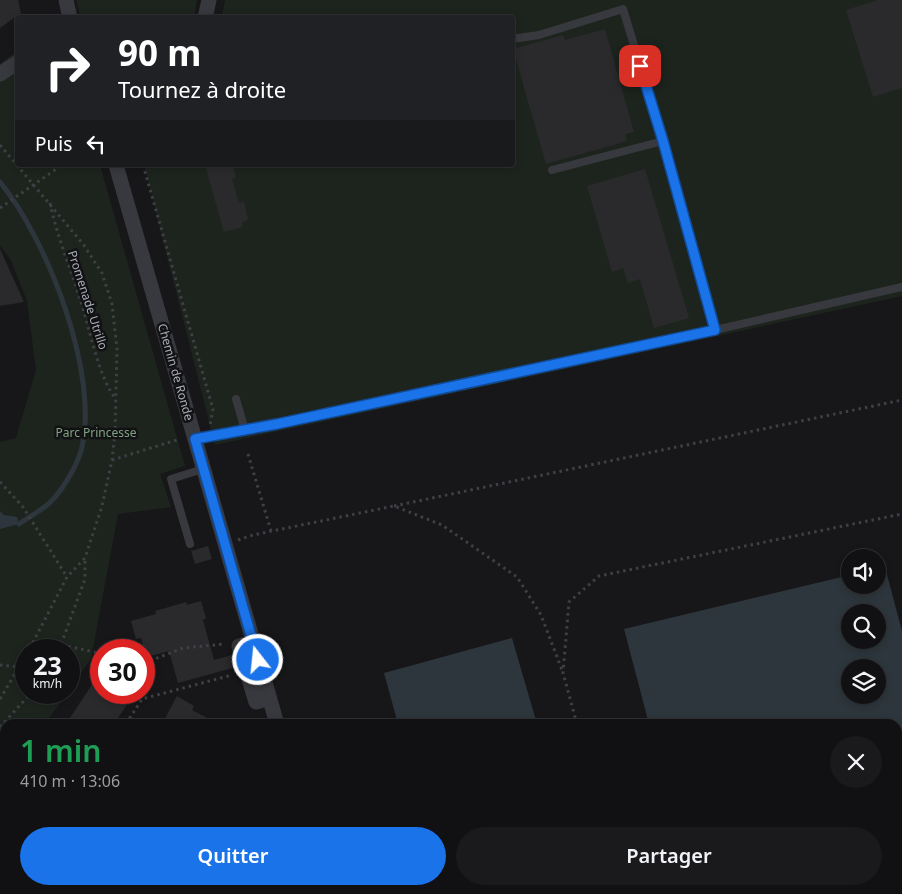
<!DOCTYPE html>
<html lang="fr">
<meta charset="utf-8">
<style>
:root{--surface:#111113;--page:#1a1a1c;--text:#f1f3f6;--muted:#9c9da0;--line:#303133;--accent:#1a73e8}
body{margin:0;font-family:"Noto Sans",sans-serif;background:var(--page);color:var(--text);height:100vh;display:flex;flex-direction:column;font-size:19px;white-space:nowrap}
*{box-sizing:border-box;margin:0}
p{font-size:16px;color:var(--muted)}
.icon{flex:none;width:28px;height:28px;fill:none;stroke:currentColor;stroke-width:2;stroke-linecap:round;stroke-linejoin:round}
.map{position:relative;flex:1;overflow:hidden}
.side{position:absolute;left:0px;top:719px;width:902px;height:176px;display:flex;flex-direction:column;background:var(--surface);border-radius:15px 15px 0 0;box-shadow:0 2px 8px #0003,0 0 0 1px var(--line)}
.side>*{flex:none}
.guide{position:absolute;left:15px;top:15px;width:500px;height:152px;border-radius:5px;box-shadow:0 2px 8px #0003,0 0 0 1px var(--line);background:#202124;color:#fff;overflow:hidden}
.controls{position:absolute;left:841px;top:549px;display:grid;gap:10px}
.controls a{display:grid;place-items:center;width:45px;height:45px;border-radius:50%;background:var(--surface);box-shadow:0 2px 8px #0003,0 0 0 1px var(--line);font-size:25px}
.speed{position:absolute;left:15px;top:639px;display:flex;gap:10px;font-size:25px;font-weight:700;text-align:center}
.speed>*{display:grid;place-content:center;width:65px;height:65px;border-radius:50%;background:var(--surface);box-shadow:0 2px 8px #0003,0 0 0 1px var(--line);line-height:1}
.speed small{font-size:12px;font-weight:400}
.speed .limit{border:8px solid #d22;background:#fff;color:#111}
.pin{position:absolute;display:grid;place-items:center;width:42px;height:42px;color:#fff;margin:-21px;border-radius:10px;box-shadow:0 2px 8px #0006}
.me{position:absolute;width:55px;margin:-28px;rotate:344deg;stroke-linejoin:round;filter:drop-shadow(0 0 4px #0008)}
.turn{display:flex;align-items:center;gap:18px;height:105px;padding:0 20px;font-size:22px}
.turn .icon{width:65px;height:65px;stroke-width:2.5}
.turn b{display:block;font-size:35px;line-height:42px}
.then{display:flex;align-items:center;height:48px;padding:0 20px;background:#0003;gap:10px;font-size:19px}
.round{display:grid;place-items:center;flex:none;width:52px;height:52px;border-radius:26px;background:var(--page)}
.overview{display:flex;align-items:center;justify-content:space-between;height:85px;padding:0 20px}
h1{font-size:30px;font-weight:600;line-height:38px;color:#1e9e55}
.button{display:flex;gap:10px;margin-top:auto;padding:10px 20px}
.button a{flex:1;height:58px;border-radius:30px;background:var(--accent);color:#fff;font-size:20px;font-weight:600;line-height:58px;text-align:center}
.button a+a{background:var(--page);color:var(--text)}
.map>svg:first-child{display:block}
.green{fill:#1d241e}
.water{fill:#2d363c;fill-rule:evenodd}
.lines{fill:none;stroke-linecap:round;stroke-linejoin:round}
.stream{stroke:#2d363c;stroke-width:5}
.building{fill:#2a2a2d}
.path{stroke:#3e4045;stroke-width:3;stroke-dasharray:2.5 4;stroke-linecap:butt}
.lane{stroke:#38393e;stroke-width:8}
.street{stroke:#38393e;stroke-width:15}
.route-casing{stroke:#114b97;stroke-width:12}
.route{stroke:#1a73e8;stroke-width:9}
.labels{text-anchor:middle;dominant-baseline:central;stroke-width:5;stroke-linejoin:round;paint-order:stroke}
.street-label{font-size:12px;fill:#aaafb8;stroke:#121214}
.park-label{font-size:12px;fill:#81a282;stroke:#121214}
</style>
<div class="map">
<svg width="902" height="894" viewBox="0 0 902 894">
<rect width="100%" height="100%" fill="#171719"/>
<g class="green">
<path d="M76 0H197L194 17 81 18Z"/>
<path d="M225 0H902V296L215 445 144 165H512V18L222 17Z"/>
<path d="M17 51 18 165H100L185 466 160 474 171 507 118 514 91 659 69 690V650H26V692L67 693 45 724H5V779L0 783V442L16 438 36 370 27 301 11 260 0 245V64Z"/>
</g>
<g class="water">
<path d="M0 511 4 515 17 517 19 524 0 529Z"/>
<path d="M885 567 902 631V894H694L693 890H898V724H649L624 629 850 575V585H878V569ZM850 612H878V640H850ZM850 668H878V695H850Z"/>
<path d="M512 638 537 724H398L384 673Z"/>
<path d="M443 890H590L593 894H445Z"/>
</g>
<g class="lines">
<path class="stream" d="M0 182C47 239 101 376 81 451 76 467 61 494 47 505 39 512 28 517 19 524"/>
</g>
<g class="building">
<path d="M0 0H18L21 13 0 28Z"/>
<path d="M878 0H902V88L873 97 846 10Z"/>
<path d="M605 29 634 132 625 134 627 141 546 164 513 49 563 35 565 40Z"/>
<path d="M205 165H233L236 178 232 179 239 203 244 202 248 220 242 222 243 227 224 232Z"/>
<path d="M645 169 689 318 654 328 640 279 628 283 623 268 612 272 587 186Z"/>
<path d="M0 249 24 302 0 306Z"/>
<path d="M208 546 212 559 195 564 191 551Z"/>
<path d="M201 601 206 618 203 620 214 660 232 655 236 667 178 683 169 651 147 657 141 638 136 639 131 621 156 614 155 611 186 602 187 605Z"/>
<path d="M101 671V692H119L130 700 114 724H66Z"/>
<path d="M177 696 194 706 192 710 219 724H162Z"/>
</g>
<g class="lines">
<g class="path">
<path d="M0 145 83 244 102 273 112 304 117 349 115 433 112 460 102 506 85 558 67 577 29 650"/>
<path d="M143 165 213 409 210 425"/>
<path d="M50 203C57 236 70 267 80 299 89 325 99 380 116 399"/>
<path d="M0 208 62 165"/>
<path d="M248 454 271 531"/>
<path d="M112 460 180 439"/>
<path d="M0 482 23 507 67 577"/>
<path d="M394 506 902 400"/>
<path d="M238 540 253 535 394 506 442 525 517 577 541 615 562 670"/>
<path d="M62 645 99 653 101 652"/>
<path d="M59 650 85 579V558"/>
<path d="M106 650 128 642 144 646"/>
<path d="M144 661 147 662 183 648 225 644"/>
<path d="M0 665 20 667"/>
<path d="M0 699 26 655"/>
<path d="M130 718 142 724"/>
<path d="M126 724 142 699 232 675"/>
<path d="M577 724 563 673 569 602 599 576 902 514"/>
<path d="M0 727 32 692"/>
<path d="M0 774 5 780"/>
<path d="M623 890 624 894"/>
</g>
<g class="lane">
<path d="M512 39 539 35 623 9 663 141 715 330"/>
<path d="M552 170 663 141"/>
<path d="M236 399 245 430"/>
<path d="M195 439 277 424 715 330 902 287"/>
<path d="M190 544 171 479 203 469"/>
</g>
<g class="street">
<path d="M66 0 70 18"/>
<path d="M205 18 209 0"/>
<path d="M0 74 18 62"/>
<path d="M116 165 277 724"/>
<path d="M253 642 239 646 256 702 269 698"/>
<path d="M323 890 324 894"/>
</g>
</g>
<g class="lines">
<defs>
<path id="route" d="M258 660 195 439 277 424 715 330 663 141 640 66"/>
</defs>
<use href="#route" class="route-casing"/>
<use href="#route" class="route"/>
</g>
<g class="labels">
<g class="street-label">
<text transform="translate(88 300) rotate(72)">Promenade Utrillo</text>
<text transform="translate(176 372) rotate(74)">Chemin de Ronde</text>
</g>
<g class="park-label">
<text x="96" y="432">Parc Princesse</text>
</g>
</g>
</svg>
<div class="controls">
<a><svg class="icon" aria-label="sound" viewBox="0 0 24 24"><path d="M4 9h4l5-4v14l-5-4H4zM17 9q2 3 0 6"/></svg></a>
<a><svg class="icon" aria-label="search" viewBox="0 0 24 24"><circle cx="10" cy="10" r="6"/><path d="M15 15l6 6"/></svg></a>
<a><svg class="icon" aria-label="layers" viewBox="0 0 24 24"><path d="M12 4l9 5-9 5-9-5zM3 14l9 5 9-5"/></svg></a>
</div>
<div class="speed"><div>23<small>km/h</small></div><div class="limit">30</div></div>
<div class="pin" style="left:640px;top:66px;background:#d93025"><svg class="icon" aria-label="arrive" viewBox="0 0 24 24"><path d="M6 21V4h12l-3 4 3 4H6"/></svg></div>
<svg class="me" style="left:258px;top:660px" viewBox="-20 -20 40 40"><circle r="17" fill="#1a73e8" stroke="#fff" stroke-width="3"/><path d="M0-11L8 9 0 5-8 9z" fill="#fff"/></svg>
<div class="guide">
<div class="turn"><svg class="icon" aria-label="right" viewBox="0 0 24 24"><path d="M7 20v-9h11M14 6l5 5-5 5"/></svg><div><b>90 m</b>Tournez à droite</div></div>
<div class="then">Puis<svg class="icon" aria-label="left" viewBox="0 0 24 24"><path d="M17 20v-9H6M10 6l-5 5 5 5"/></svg></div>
</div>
<section class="side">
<div class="overview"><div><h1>1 min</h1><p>410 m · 13:06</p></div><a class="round"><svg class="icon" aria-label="close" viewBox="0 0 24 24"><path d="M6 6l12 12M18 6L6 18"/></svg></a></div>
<div class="button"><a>Quitter</a><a>Partager</a></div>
</section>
</div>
